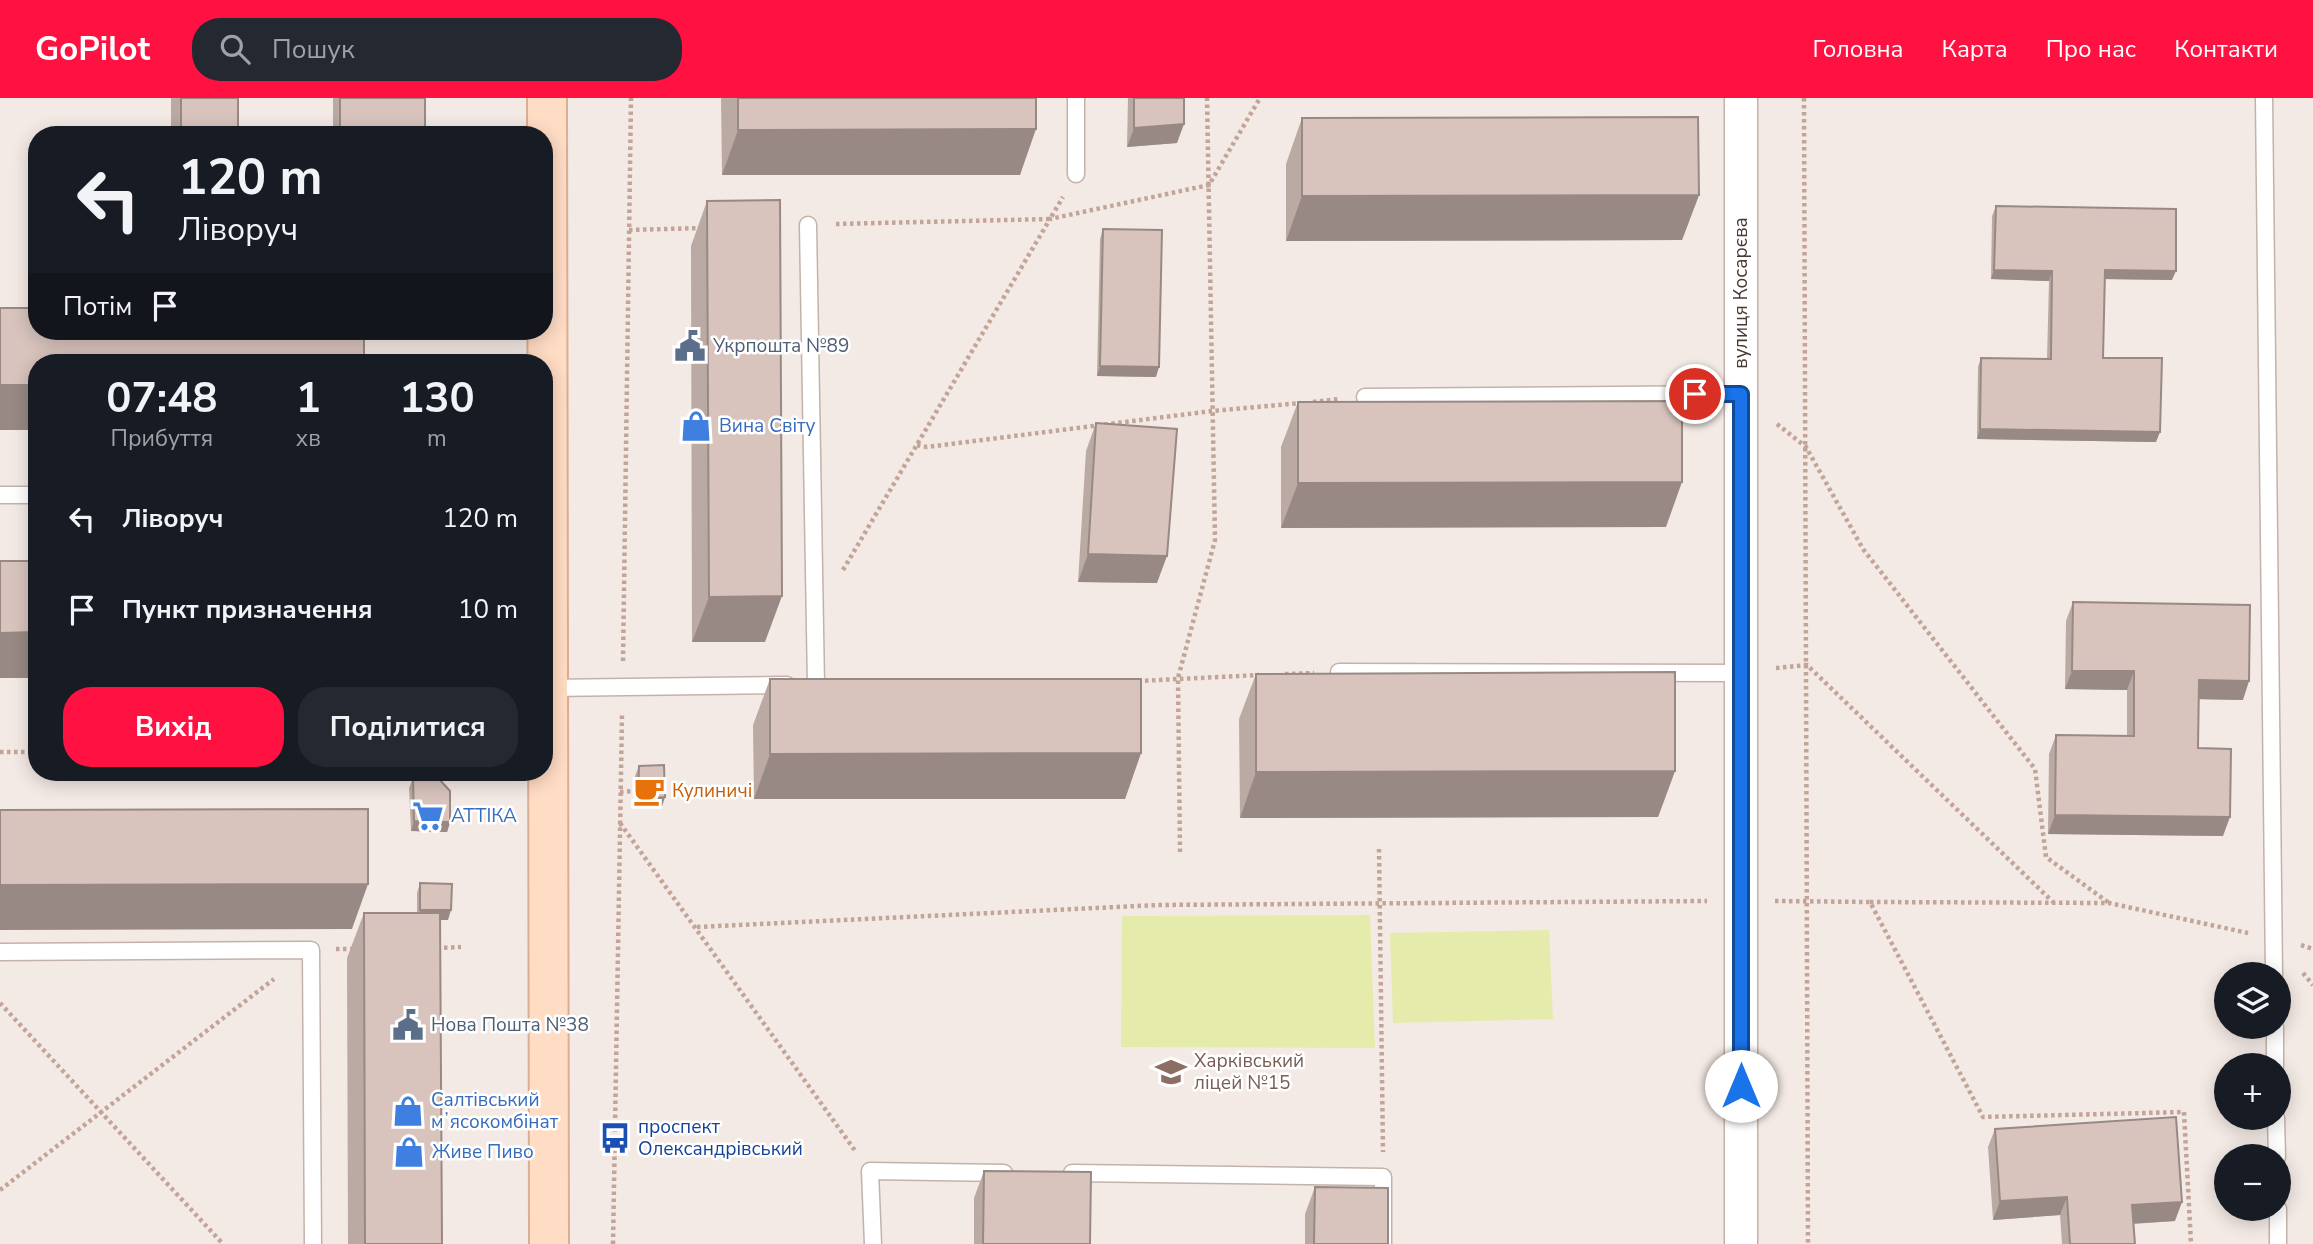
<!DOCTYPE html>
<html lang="uk">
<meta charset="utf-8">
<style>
:root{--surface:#171b24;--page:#242831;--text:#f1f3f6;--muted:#9ea1a6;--accent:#ff1142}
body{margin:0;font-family:"Nunito Sans",sans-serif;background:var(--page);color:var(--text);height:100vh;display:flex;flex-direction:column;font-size:26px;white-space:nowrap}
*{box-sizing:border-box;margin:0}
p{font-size:23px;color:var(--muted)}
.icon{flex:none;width:38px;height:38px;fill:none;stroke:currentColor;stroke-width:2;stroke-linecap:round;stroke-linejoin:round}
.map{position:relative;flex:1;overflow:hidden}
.panel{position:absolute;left:28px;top:256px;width:525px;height:427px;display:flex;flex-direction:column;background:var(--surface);border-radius:28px;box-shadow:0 4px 18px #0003}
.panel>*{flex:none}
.top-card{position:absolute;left:28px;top:28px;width:525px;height:214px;border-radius:28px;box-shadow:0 4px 18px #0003;background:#171b24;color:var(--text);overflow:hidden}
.fabs{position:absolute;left:2214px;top:864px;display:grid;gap:14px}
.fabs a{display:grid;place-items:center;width:77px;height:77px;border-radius:50%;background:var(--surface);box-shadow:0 4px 18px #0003;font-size:35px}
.pin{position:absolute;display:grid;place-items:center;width:60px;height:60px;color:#fff;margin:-30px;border:4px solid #fff;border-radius:50%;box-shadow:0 2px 7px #0007}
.me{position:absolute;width:77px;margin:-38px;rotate:0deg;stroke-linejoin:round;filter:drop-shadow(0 0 5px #0008)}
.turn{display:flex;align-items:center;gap:24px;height:147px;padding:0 35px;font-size:32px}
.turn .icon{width:91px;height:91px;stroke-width:2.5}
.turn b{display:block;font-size:49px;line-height:60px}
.then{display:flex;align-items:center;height:66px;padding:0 35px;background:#0003;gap:14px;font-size:26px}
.eta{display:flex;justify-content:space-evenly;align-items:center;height:119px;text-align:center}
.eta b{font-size:42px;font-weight:700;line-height:49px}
.button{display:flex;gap:14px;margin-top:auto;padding:14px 35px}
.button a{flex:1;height:80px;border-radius:28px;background:var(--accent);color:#fff;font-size:28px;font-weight:700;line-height:80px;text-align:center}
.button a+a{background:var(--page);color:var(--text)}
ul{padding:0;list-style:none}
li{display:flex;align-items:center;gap:21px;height:91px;padding:0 35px}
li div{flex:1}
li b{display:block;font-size:26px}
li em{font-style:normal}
header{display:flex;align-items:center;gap:42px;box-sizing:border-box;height:98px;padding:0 35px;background:var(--accent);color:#fff}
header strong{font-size:33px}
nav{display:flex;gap:38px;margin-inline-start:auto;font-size:24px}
.search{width:490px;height:63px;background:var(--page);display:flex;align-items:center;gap:18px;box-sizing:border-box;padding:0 24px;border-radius:28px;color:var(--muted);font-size:26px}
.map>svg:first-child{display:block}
.green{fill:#e5ebab}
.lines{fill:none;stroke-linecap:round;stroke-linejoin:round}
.lane-casing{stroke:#c3b2aa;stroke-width:19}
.street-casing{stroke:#c3b2aa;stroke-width:35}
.secondary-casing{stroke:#daae94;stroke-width:42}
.path{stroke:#c2a498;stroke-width:4.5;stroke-dasharray:3.5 3.5;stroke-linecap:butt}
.lane{stroke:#fff;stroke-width:16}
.street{stroke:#fff;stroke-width:32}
.secondary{stroke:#ffdcc4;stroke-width:38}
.wall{fill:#bba9a3}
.shaded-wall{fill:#988984}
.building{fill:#d9c4bd;stroke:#988984;stroke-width:2}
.route-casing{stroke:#114b97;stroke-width:18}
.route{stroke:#1a73e8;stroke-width:12}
.labels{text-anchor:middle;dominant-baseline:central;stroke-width:5;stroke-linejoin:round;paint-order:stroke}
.street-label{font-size:19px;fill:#473934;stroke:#fff}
.service-label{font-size:19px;fill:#4e5e75;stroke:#fff;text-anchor:start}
.shop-label{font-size:19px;fill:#366cbe;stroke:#fff;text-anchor:start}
.food-label{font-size:19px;fill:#c56008;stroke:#fff;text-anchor:start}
.education-label{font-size:19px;fill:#785e54;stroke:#fff;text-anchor:start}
.transit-label{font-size:19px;fill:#164399;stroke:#fff;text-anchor:start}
</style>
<header>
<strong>GoPilot</strong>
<div class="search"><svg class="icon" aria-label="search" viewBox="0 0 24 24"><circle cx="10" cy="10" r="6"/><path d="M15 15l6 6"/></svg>Пошук</div>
<nav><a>Головна</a><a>Карта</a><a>Про нас</a><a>Контакти</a></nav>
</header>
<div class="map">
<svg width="2313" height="1146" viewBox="0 0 2313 1146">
<rect width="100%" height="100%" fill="#f4eae5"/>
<g class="green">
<path d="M1370 817 1375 950 1121 949 1122 818Z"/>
<path d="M1549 832 1553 921 1393 925 1390 835Z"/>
</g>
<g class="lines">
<defs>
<g id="lane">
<path d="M1076 0V76"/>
<path d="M2264 0 2274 877"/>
<path d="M808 127 816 587"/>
<path d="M1365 299 1741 296"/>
<path d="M0 397H37"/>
<path d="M1339 574 1741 575"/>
<path d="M548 590 787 587"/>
<path d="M0 854 311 852 313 1146"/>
<path d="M2275 929V968"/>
<path d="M2276 1020 2277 1059"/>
<path d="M1072 1075 1383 1079V1146"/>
<path d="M2278 1111V1146"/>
<path d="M873 1146 870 1073 1004 1075"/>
</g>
<path id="street" d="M1741 1146V0"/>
<path id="secondary" d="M547 0 549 1146"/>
</defs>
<use href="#lane" class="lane-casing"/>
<use href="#street" class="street-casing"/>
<use href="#secondary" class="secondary-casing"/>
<g class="path">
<path d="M1804 0 1808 1146"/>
<path d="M836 126 1050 121 1063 99"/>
<path d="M629 132 701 130"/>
<path d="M1313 304 1339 301"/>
<path d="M1777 326 1806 349 1863 451 2035 671 2046 759 2109 805"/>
<path d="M917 347 927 349 1212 313 1301 305"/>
<path d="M843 472 1050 121 1209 87 1260 0"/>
<path d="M623 563 631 0"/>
<path d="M1776 570 1807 567 2053 804"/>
<path d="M1285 576 1314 575"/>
<path d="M1138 583 1259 577"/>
<path d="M0 654H37"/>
<path d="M620 694 636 693"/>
<path d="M620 725 856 1054"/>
<path d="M1379 751 1383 1054"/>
<path d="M1180 754 1178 580 1215 442 1207 0"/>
<path d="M1775 803 1870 804 1983 1019 2184 1014 2191 1146"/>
<path d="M1870 804 2109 805 2248 835"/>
<path d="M697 829 1158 807 1707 803"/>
<path d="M2301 847 2313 851"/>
<path d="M437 850 461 849"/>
<path d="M336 851H355"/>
<path d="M2303 875 2313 887"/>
<path d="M0 905 223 1146"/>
<path d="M0 1092 274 881"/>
<path d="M613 1146 622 617"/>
</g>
<use href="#lane" class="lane"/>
<use href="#street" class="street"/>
<use href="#secondary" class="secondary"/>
</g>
<g class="wall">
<rect x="171" y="0" width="67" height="37"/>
<rect x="333" y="0" width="92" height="37"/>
<path d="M721 0H1036L1020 77H722Z"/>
<path d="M1128 0H1184L1177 45 1127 49Z"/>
<path d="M1302 20 1699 97 1682 142 1286 143V66Z"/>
<path d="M707 103 765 544H692L691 148Z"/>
<path d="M1996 108 2172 182 2105 181 2103 260 2156 344 1977 341 1978 269 1981 260 2047 261 2049 183 1991 181 1992 118Z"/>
<path d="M1103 131 1156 279 1097 278 1100 141Z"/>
<path d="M1298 304 1666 429 1281 430V349Z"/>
<path d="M1096 325 1157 485 1078 484 1086 353Z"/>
<path d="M2073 504 2243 602 2199 601 2198 650 2223 738 2048 736 2049 656 2056 637 2127 638V592L2065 591 2066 523Z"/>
<path d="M1256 576 1675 673 1658 719 1240 720 1239 621Z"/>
<path d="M770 581 1141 655 1125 701H754L753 627Z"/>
<path d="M639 668 665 699 662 708 635 710V678Z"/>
<path d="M413 680 450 724 447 734 411 733 409 690Z"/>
<path d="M420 785 448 822H440L442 1146H348L347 860 364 815H417V795Z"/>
<path d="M1995 1031 2175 1123 2133 1126 2135 1146H2062L2060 1117 1993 1122 1988 1049Z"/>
<path d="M984 1073 1090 1146H974V1100Z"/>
<path d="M1315 1089 1388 1146H1305V1116Z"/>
</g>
<g class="shaded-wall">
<path d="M1184 26 1177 45 1127 49 1134 30Z"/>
<path d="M1036 31 1020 77H722L738 32Z"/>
<path d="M1699 97 1682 142 1286 143 1302 98Z"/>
<path d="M1994 172 2052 173 2049 183 1991 181Z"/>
<path d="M2105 172 2176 173 2172 182 2102 181Z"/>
<path d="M1100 268 1159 269 1156 279 1097 278Z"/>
<rect x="0" y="287" width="37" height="45"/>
<path d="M1980 331 2160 334 2156 344 1977 341Z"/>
<path d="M1682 384 1666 429 1281 430 1298 385Z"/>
<path d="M1088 456 1167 458 1157 485 1078 484Z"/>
<path d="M782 498 765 544H692L709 499Z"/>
<path d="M37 534V580H0V535Z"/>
<path d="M2072 573H2134L2127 592 2065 591Z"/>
<path d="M2199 582 2249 583 2243 602 2192 601Z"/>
<path d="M1141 655 1125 701H754L770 656Z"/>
<path d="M1675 673 1658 719 1240 720 1256 674Z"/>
<path d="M665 699 662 708 635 710 638 700Z"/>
<path d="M2055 717 2230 719 2223 738 2048 736Z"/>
<path d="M414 723 450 724 447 734 411 733Z"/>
<path d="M368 786 352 831 0 832V787Z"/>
<path d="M420 812H451L448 822H417Z"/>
<path d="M2067 1099 2060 1117 1993 1122 2000 1103Z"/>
<path d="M2182 1104 2175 1123 2125 1126 2132 1107Z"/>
</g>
<g class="building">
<rect x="181" y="0" width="57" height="37"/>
<rect x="340" y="0" width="85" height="37"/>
<path d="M738 0H1036V31L738 32Z"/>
<path d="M1134 0H1184V26L1134 30Z"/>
<path d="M1698 19 1699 97 1302 98V20Z"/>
<path d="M780 102 782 498 709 499 707 103Z"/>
<path d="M1996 108 2176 111V173L2105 172 2103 260H2162L2160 334 1980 331 1981 260 2051 261 2052 173 1994 172Z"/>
<path d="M1103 131 1162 132 1159 269 1100 268Z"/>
<path d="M0 210H37V233H364V264H37V287H0Z"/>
<path d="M1682 303V384L1298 385V304Z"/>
<path d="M1096 325 1177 331 1167 458 1088 456Z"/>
<path d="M0 463H37V534L0 535Z"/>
<path d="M2073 504 2250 507 2249 583 2199 582 2198 650 2231 651 2230 719 2055 717 2056 637 2134 638V573H2072Z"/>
<path d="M1675 574V673L1256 674V576Z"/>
<path d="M770 581H1141V655L770 656Z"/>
<path d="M664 667 665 699 638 700 639 668Z"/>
<path d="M413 680 439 681 450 693V724L414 723Z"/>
<path d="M368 711V786L0 787V712Z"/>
<path d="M420 785 452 786 451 812H420Z"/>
<path d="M364 815H440L442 1146H365Z"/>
<path d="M2176 1019 2182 1104 2132 1107 2135 1146H2070L2067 1099 2000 1103 1995 1031Z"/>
<path d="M984 1073 1091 1074 1090 1146H983Z"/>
<path d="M1315 1089 1388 1090V1146H1314Z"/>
</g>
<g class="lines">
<defs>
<path id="route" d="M1695 296H1741V988"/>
</defs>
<use href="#route" class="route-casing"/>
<use href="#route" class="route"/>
</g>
<defs>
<symbol id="civic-bare" viewBox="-9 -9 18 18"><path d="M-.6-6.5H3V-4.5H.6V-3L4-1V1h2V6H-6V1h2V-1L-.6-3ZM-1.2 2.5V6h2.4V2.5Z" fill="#5c6f8a" stroke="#fff" stroke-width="2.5" paint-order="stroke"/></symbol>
<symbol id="shop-bare" viewBox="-9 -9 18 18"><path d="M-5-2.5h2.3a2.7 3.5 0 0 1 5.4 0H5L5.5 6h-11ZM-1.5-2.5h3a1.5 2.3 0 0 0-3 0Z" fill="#3f7fe0" stroke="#fff" stroke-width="2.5" paint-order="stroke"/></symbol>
<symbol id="cafe-bare" viewBox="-9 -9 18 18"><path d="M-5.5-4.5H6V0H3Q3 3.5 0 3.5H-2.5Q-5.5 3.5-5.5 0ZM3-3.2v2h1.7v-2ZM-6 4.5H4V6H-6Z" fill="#e8710a" stroke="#fff" stroke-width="2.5" paint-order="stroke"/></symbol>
<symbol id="supermarket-bare" viewBox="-9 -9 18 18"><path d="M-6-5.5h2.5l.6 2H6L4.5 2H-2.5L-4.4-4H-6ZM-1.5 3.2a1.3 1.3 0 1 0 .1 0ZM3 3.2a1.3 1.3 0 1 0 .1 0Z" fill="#3f7fe0" stroke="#fff" stroke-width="2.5" paint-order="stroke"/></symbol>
<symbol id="school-bare" viewBox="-9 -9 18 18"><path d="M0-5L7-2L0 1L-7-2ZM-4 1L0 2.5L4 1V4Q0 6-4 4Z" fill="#8d6e63" stroke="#fff" stroke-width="2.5" paint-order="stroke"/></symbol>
<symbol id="bus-bare" viewBox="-9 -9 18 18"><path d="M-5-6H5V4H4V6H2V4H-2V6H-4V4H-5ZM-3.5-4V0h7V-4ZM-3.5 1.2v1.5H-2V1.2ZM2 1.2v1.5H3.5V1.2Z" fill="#1a4fb4" stroke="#fff" stroke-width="2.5" paint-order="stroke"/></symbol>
</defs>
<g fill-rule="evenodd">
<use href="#civic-bare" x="668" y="226" width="44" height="44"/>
<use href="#shop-bare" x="674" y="306" width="44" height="44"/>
<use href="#cafe-bare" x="627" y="671" width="44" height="44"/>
<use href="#supermarket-bare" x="406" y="696" width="44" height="44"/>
<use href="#civic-bare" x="386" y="905" width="44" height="44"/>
<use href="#school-bare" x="1149" y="952" width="44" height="44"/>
<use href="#shop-bare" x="386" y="991" width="44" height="44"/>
<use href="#bus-bare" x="593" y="1018" width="44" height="44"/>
<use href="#shop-bare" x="387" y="1032" width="44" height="44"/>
</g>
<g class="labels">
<g class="street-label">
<text transform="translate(1741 195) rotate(-90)">вулиця Косарєва</text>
</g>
<g class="service-label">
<text x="713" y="248">Укрпошта №89</text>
<text x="431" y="927">Нова Пошта №38</text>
</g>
<g class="shop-label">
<text x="719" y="328">Вина Світу</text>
<text x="451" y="718">АТТІКА</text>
<text x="431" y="1002">Салтівський<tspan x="431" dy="22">мʼясокомбінат</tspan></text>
<text x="432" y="1054">Живе Пиво</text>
</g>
<g class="food-label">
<text x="672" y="693">Кулиничі</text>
</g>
<g class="education-label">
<text x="1194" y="963">Харківський<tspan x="1194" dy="22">ліцей №15</tspan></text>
</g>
<g class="transit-label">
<text x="638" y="1029">проспект<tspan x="638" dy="22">Олександрівський</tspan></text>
</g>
</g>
</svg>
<div class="fabs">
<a><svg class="icon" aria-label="layers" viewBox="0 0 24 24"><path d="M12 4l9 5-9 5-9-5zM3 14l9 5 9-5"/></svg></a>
<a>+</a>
<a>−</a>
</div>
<div class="pin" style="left:1695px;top:296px;background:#d93025"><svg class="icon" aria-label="arrive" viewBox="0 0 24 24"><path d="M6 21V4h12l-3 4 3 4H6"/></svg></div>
<svg class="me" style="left:1741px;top:988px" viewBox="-20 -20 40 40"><circle r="19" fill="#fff"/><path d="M0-13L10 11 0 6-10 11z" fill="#1a73e8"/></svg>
<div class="top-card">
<div class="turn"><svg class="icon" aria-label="left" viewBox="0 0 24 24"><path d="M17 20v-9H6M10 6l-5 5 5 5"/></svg><div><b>120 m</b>Ліворуч</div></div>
<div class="then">Потім<svg class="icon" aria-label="arrive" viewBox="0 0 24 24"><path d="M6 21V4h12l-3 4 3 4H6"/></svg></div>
</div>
<section class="panel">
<div class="eta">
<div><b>07:48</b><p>Прибуття</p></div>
<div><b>1</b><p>хв</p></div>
<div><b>130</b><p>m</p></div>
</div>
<ul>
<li><svg class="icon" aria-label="left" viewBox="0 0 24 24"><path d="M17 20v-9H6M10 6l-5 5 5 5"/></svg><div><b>Ліворуч</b></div><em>120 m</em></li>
<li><svg class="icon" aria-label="arrive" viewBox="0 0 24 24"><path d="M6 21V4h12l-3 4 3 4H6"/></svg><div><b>Пункт призначення</b></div><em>10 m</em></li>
</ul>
<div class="button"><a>Вихід</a><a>Поділитися</a></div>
</section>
</div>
